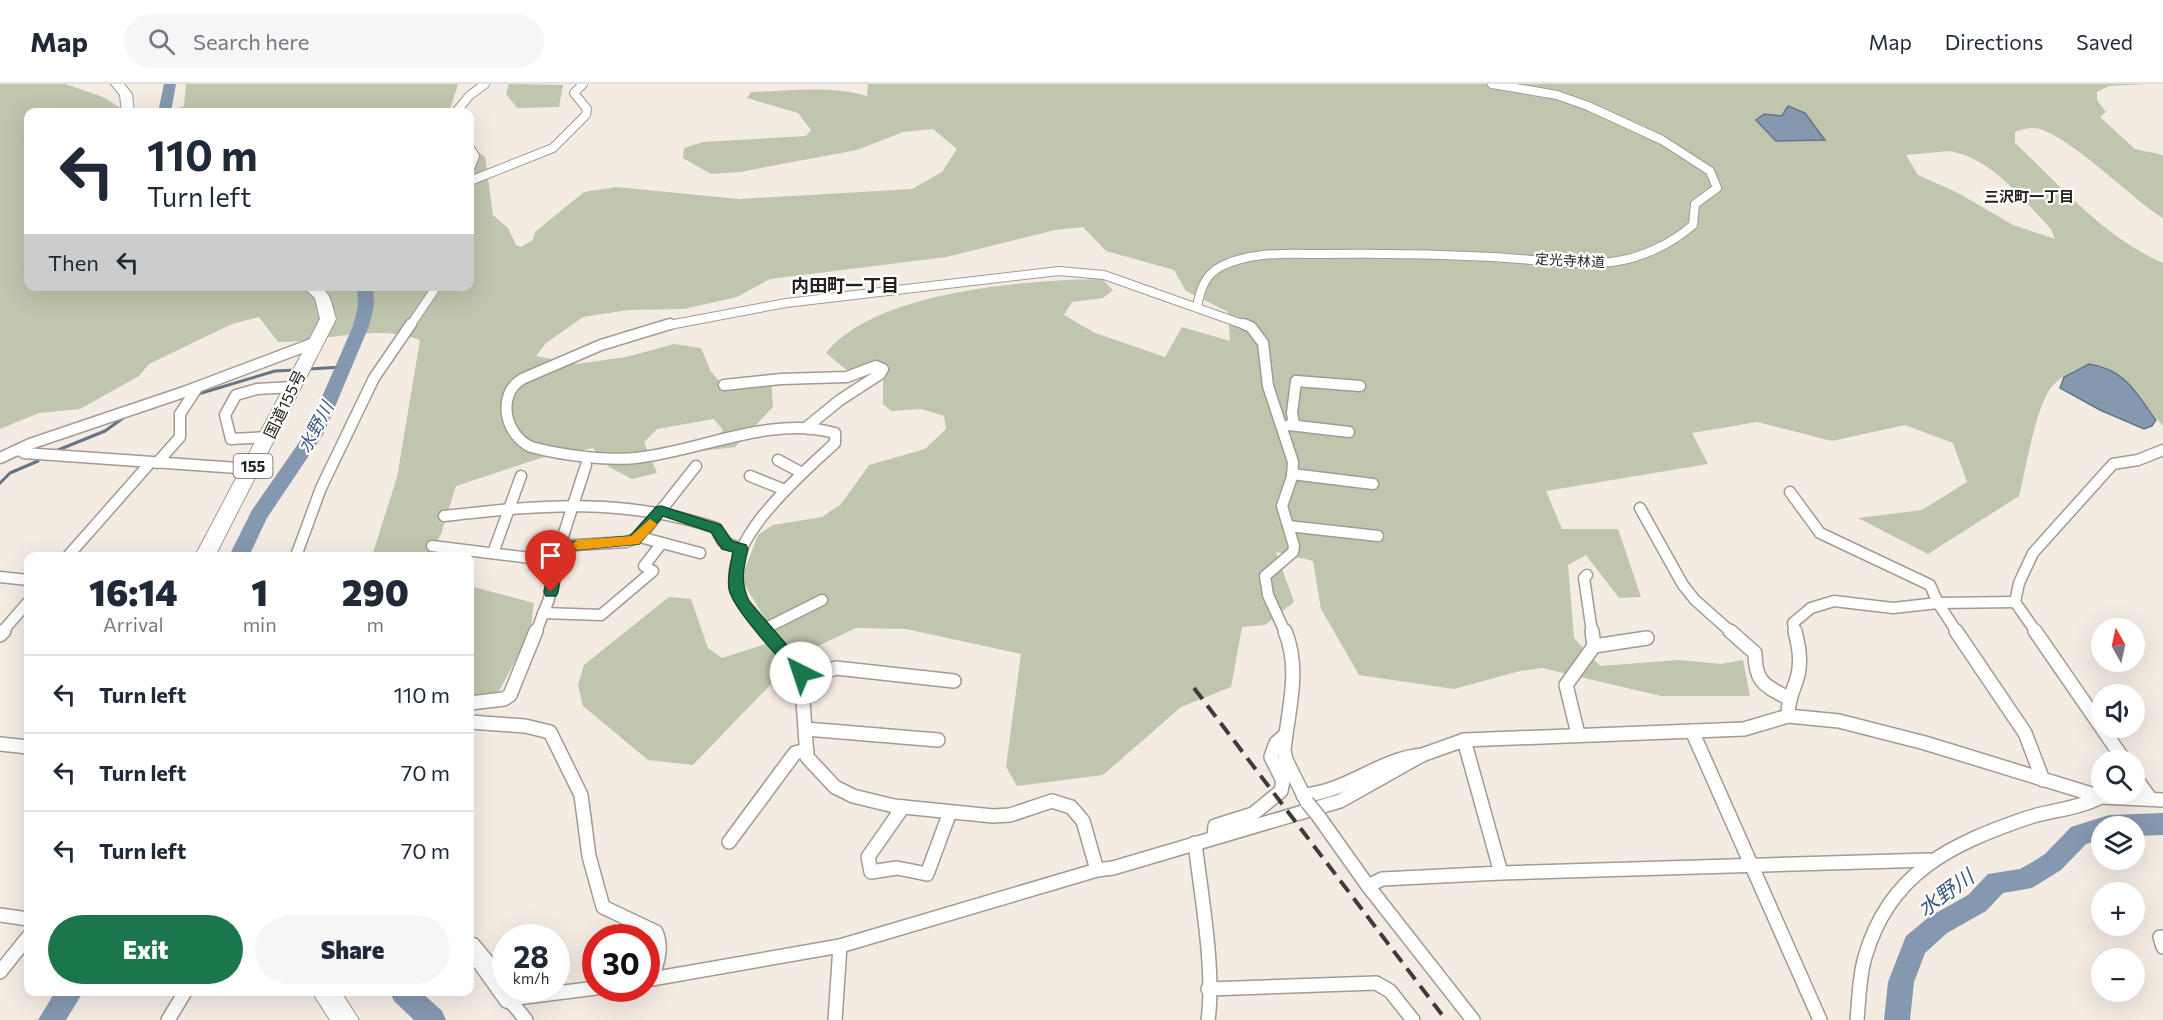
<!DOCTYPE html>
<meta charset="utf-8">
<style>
:root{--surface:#fff;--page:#f6f6f7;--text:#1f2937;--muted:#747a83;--line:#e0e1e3;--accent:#1b764b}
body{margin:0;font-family:Commissioner,"Noto Sans JP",sans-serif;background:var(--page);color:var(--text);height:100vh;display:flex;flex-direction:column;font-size:22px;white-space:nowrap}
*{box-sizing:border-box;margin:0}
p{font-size:20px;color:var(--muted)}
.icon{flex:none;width:33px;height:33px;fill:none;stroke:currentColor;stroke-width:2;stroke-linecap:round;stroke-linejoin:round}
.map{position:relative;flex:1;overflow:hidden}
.panel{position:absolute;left:24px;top:468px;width:450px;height:444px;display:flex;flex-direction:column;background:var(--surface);border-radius:12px;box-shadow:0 6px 24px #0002}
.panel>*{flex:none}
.hud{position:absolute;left:24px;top:24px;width:450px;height:183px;border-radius:12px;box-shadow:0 6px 24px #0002;background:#fff;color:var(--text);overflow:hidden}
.needle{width:39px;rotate:351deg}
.tools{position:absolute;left:2091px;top:534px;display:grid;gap:12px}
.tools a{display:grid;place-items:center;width:54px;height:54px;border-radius:50%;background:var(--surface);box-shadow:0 6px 24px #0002;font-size:30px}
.speed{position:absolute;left:492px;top:840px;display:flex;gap:12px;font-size:30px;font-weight:700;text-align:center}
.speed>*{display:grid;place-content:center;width:78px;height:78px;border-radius:50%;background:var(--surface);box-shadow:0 6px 24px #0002;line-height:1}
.speed small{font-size:15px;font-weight:400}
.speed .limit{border:9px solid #d22;background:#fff;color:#111}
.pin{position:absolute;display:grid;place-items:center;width:51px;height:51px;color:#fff;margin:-62px -26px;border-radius:50% 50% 50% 0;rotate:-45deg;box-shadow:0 0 6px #0007}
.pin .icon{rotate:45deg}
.me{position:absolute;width:66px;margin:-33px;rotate:319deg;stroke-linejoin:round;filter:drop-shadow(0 0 4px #0008)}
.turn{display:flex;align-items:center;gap:21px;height:126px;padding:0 24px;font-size:27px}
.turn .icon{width:78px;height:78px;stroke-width:2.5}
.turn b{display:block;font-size:42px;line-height:51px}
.then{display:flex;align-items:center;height:57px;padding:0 24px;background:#0003;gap:12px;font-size:22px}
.eta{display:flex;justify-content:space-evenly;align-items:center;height:102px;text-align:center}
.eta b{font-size:36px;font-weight:800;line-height:42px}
.cta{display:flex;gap:12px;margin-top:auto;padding:12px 24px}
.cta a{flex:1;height:69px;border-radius:36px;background:var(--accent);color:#fff;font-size:24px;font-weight:800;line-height:69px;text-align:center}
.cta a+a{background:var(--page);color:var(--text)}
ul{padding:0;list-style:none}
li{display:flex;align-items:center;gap:18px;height:78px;padding:0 24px;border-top:2px solid var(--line)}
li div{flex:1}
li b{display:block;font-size:22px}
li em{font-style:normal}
header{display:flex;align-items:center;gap:36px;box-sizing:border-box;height:84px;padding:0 30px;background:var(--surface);border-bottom:2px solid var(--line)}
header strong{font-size:28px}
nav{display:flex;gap:33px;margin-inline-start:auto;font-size:21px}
.search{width:420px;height:54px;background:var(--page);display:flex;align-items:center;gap:15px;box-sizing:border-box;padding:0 21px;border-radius:33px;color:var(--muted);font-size:22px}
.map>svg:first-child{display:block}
.green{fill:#c0c5ae;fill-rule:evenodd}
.water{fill:#8498b0;stroke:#677484;stroke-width:1.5}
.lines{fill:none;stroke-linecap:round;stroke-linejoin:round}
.stream{stroke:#677484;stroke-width:3}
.river{fill:#8498b0;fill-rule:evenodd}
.street-far2-casing{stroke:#a39b93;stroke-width:10}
.street-far1-casing{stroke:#a39b93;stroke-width:13}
.street-casing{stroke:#a39b93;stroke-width:16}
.secondary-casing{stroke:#a39b93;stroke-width:3}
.highway-casing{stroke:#a39b93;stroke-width:2}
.street-far2{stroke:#fff;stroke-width:8}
.street-far1{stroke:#fff;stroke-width:10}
.street{stroke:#fff;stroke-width:13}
.secondary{fill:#fff;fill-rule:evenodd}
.highway{fill:#fff;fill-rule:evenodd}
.rail{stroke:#3f3b38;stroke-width:4;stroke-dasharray:14 8;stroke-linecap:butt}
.street-bridge-casing{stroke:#a39b93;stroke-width:16;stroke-linecap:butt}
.street-bridge{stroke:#fff;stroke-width:13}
.route{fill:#1b764b;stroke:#124d31;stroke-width:1.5}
.slow{fill:#f59e0b}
.labels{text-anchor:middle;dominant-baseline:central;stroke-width:4.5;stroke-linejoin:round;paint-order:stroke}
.far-street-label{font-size:14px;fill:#24211e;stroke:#fff}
.far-neighbourhood-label{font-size:15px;font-weight:bold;fill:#24211e;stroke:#fff}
.shield{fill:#fff;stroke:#666462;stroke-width:1.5}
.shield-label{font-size:15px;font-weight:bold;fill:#24211e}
.street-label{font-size:16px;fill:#24211e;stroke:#fff}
.neighbourhood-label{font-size:18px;font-weight:bold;fill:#24211e;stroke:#fff}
.water-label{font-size:18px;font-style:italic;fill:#395a7f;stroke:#fff}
.near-water-label{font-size:21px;font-style:italic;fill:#395a7f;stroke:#fff}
</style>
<header>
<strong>Map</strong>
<div class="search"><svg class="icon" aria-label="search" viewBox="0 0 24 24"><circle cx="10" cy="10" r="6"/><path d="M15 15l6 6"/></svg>Search here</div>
<nav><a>Map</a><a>Directions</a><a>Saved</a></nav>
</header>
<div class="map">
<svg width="2163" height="936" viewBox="0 0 2163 936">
<rect width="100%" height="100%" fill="#f4ebe3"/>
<g class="green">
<path d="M0 0H65L103 13 127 28H28V202H470V62L485 73 493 131 508 144 516 161 521 163 533 156 535 148 584 108 616 103 739 115 912 105 942 88 957 65 933 45 903 48 857 66 740 88 711 90 683 74 684 64 703 58 806 52 811 46 798 29 747 14 751 8C789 7 830 1 867 12L868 0H2147L2109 2 2097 8V16L2106 28 2100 33 2135 65 2163 71V134C2134 117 2062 44 2033 44 2027 44 2020 46 2015 48V59C2062 103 2103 153 2163 179V342L2129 301 2089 280C2076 286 2059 292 2050 305 2035 327 2026 384 2019 412L1928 470 1858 434 1922 426 1967 398 1953 359 1905 341 1832 357 1757 338 1692 349 1708 380 1546 407 1562 445H1618L1641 513 1619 514 1586 471 1568 481 1574 554 1600 582 1679 576 1721 580 1743 576 1750 612H1661L1542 584 1520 587 1454 605 1359 591 1321 525 1313 477 1276 468 1294 518 1265 541 1242 543 1231 603 1181 623 1103 691 1017 702 1006 683 1021 570 906 545 856 544 799 571 693 681 648 676 583 622 578 601 584 581 669 513 691 515 708 564 722 574 778 556 741 495 758 451 773 441 822 433 841 420 869 381 925 365 946 345 944 332 921 325 891 327 883 320V294L849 288 826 269C875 207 1027 196 1102 195L1113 206 1103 214 1072 218 1064 231 1095 249 1165 273 1182 243 1230 257 1228 228 1186 207 1174 186 1106 167 1083 143 1055 146 946 173 770 195 737 213 684 225 628 226 583 233 546 259 536 272 577 280 626 273 674 260 701 264 711 288 722 300 771 293 773 323 735 363 702 367 723 346 714 335 657 345 644 358 657 389 632 395 609 383 593 364 541 374 456 402 441 450 430 472H372L397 393 420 256C374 239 325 258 278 258L259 233 232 240 149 280 139 292 80 325 39 329 0 345ZM1949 67C1991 73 2023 116 2051 145L2055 155 2013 141 1958 109 1918 91 1906 71Z"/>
<path d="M186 0H458L449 28H166L184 22Z"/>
<path d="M509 0 563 1 559 23 517 24 506 10Z"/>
<path d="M470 502 534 519 530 549 498 609 470 613Z"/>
</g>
<g class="water">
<path d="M1788 22 1805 29 1825 56 1776 57 1756 36 1764 30 1782 32Z"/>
<path d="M2089 280C2126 286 2135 308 2156 336L2152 342 2144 345 2100 326 2060 304 2064 293Z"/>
</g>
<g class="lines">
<g class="stream">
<path d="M309 285 343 283"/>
<path d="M195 311 275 287 296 286"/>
<path d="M58 366 105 347 126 332"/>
<path d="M0 399 10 389 38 377"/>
</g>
<g class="river">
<path d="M164 0H176L171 28H158Z"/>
<path d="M357 202H373L374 222 369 242 324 349 267 434 249 472H229L252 426 307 347 353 242 358 222Z"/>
<path d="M2163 729V751L2134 752V742H2102V756L2086 760 2061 786 2032 804 2003 809 1986 827 1947 849 1925 869 1914 898 1910 936H1884L1888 898 1906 852 1929 833 1968 811 1988 790 2020 785 2029 780 2045 770 2071 743 2109 731Z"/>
<path d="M55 908H83L66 936H38Z"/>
<path d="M390 908H421L442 927 446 936H414L394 917Z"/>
</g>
<defs>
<g id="street-far2">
<path d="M456 28 469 12 485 0"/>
<path d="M470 64 475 72 470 84"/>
<path d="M470 97 553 64 586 31 587 25 574 9 583 0"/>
<path d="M1197 223C1200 206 1205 190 1222 182 1252 167 1288 170 1320 170 1378 169 1435 170 1493 173 1531 175 1573 182 1611 178 1640 175 1671 160 1693 141L1695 120 1717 104 1710 87 1662 56 1588 22 1557 11 1492 0"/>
<path d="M410 242 437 202"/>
<path d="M664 242 786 219 1059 187 1104 191 1248 242"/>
</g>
<g id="street-far1">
<path d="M670 240 601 261 522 295C496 311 505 351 531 363 561 371 606 377 636 374 701 367 770 331 835 349V359C804 388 719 459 737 507 743 523 756 535 767 548"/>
<path d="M1244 240 1251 243 1263 259 1268 302 1293 378 1292 393 1282 422 1294 462 1293 468 1265 492 1268 511 1285 548"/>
<path d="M724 301 781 295 847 293 876 282 883 285 880 290 840 316 808 342V345"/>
<path d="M1294 340 1292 329 1296 297 1360 302"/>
<path d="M1289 341 1349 348"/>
<path d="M268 353 231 355 225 331 236 311 257 305 293 303"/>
<path d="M19 366 24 369 252 385"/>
<path d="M0 374 30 360 184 308 314 259"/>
<path d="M778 376 802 389"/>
<path d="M157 379 180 353V330L197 304"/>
<path d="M1292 390 1373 400"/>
<path d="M750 392 785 406"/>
<path d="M1790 408 1820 449 1930 501 1938 519 1957 548"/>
<path d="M1640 424 1683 501 1695 516 1731 548"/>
<path d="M444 432C539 421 624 413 716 444L722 457 741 465"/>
<path d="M1288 442 1378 452"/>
<path d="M640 453 700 469"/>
<path d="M432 462 555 477"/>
<path d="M559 462 626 458 640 453 696 382"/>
<path d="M493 469 521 392"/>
<path d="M68 472 150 379"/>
<path d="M296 472 321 404 374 294 411 240"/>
<path d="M1587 491 1584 494 1592 548"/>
<path d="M0 493 28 496"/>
<path d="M543 529 601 531 653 487 644 482 662 459"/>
<path d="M764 545 822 516"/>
<path d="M2 548 28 518"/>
<path d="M536 548 549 515 555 477 586 381"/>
<path d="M1795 548 1793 539 1811 524 1834 517 1893 524 1938 519 2015 518"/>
<path d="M2036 548 2015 518 2019 499 2033 469 2113 380 2138 376 2163 366"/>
</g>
<g id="street">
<path d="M765 547 801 589 807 673 835 703 853 712 894 722 993 732 1010 731 1052 717 1071 723 1083 737 1097 786"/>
<path d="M1285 547C1301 586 1288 626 1284 666L1286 676 1307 718"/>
<path d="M1730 547 1755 569C1755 598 1764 601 1788 614"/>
<path d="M1956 547 2025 649 2043 696"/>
<path d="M2035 547 2124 676"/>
<path d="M0 551 4 547"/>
<path d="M1594 562 1647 554"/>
<path d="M803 595 836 584 954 597"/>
<path d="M470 619 504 615 510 611 536 547"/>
<path d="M1788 632C1788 609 1797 603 1799 585 1801 572 1798 560 1795 547"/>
<path d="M470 638 525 642 550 648 581 711 589 772 603 823 656 848C663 864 657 879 652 895"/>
<path d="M806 645 938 656"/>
<path d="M1692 647 1820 936"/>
<path d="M1578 650 1566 601 1594 562 1592 547"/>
<path d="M0 660 28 663"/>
<path d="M2134 692 2150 714"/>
<path d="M1303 711C1347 708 1379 675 1422 671"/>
<path d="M903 723 868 773 871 788 897 784 927 790 950 728"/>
<path d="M1319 733 1368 802 1473 936"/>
<path d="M1214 752 1215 742 1253 730 1281 707 1283 697 1271 673 1276 659 1285 651"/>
<path d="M729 758 795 669 807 666"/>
<path d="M1195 759C1201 810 1215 886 1208 936"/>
<path d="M1501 789 1930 776"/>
<path d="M1368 802 1382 795 1501 789 1464 656"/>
<path d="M0 831 28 835"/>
<path d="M2160 853 2163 863"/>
<path d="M0 888 28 853"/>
<path d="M646 896 840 862 1097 786 1113 784 1340 717 1422 671 1464 656 1744 645 1788 632 1839 637 1925 659 2101 713 2163 716"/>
<path d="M1208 905 1376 899 1390 907 1413 936"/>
<path d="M509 915 596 904"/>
<path d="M509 915 526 936"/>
<path d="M168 936 185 908"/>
<path d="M835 936 840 862"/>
<path d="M1857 936C1859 915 1859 893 1865 873 1889 789 1951 760 2027 734 2051 726 2078 725 2101 713"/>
</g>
<path id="secondary" d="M470 853 477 855 506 890V904H514L519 915 516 922 509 925 502 922 470 877Z"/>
<g id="highway">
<path d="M111 0H124L132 10 134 28H122L120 11Z"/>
<path d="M302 202C330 202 329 210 336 235L215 472H195L320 235 315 214Z"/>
<path d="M312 908H341L359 936H330Z"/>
</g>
</defs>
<use href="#street-far2" class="street-far2-casing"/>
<use href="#street-far1" class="street-far1-casing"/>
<use href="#street" class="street-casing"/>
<use href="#secondary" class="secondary-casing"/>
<use href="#highway" class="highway-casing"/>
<use href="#street-far2" class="street-far2"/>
<use href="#street-far1" class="street-far1"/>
<use href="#street" class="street"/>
<use href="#secondary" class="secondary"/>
<use href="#highway" class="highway"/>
<path class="rail" d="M1194 604 1446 936"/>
<defs>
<path id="street-bridge" d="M1307 718 1319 733"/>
</defs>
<use href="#street-bridge" class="street-bridge-casing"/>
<use href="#street-bridge" class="street-bridge"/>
</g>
<path class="route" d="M661 422 721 441 732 457 746 461 748 465C743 484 740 499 749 517L807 585 809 589 807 593H796C780 574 734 527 729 505 727 493 731 479 733 468L722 465 711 448 663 432 639 460 565 467 558 508 556 512H546L544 508 554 459 630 452 656 423Z"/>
<path class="slow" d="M650 435 657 440 639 460 577 466 571 461 577 456 631 452Z"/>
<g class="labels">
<g class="far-street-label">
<text transform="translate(1570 176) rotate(3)">定光寺林道</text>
</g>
<g class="far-neighbourhood-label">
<text x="2029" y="112">三沢町一丁目</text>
</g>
<rect class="shield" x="233.5" y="370" width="39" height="24" rx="4.5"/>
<g class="shield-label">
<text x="253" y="382">155</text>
</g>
<g class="street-label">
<text transform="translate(284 320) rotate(-64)">国道155号</text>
</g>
<g class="neighbourhood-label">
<text x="845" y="201">内田町一丁目</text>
</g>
<g class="water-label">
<text transform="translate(315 343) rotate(-62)">水野川</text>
</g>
<g class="near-water-label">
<text transform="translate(1945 808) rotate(-36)">水野川</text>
</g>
</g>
</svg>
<div class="tools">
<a><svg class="needle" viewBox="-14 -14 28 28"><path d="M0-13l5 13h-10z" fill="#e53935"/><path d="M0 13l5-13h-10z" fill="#747a83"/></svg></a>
<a><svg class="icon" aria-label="sound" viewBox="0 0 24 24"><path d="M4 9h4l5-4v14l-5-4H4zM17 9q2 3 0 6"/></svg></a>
<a><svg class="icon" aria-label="search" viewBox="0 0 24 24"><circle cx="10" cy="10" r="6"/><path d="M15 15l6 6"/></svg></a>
<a><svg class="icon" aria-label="layers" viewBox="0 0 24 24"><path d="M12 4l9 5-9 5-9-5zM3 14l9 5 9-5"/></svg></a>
<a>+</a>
<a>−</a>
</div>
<div class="speed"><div>28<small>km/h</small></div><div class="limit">30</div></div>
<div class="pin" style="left:551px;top:508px;background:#d93025"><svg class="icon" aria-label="arrive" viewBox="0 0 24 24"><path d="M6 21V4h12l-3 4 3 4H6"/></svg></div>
<svg class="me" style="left:801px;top:589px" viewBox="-20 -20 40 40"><circle r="19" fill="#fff"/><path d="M0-13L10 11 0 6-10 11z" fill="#1b764b"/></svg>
<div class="hud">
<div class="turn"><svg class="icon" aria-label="left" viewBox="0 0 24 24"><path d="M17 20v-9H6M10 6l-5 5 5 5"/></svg><div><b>110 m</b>Turn left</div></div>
<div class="then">Then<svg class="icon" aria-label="left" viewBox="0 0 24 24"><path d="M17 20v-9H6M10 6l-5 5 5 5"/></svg></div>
</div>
<section class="panel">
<div class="eta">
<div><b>16:14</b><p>Arrival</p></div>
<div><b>1</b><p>min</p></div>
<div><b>290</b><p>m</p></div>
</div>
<ul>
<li><svg class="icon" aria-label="left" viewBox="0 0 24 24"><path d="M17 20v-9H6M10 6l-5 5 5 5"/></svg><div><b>Turn left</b></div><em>110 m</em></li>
<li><svg class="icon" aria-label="left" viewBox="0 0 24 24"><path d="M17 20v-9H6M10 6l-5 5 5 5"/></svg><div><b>Turn left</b></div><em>70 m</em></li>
<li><svg class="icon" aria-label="left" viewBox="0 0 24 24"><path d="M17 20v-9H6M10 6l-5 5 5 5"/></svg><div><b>Turn left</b></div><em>70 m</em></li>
</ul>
<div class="cta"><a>Exit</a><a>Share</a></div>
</section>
</div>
